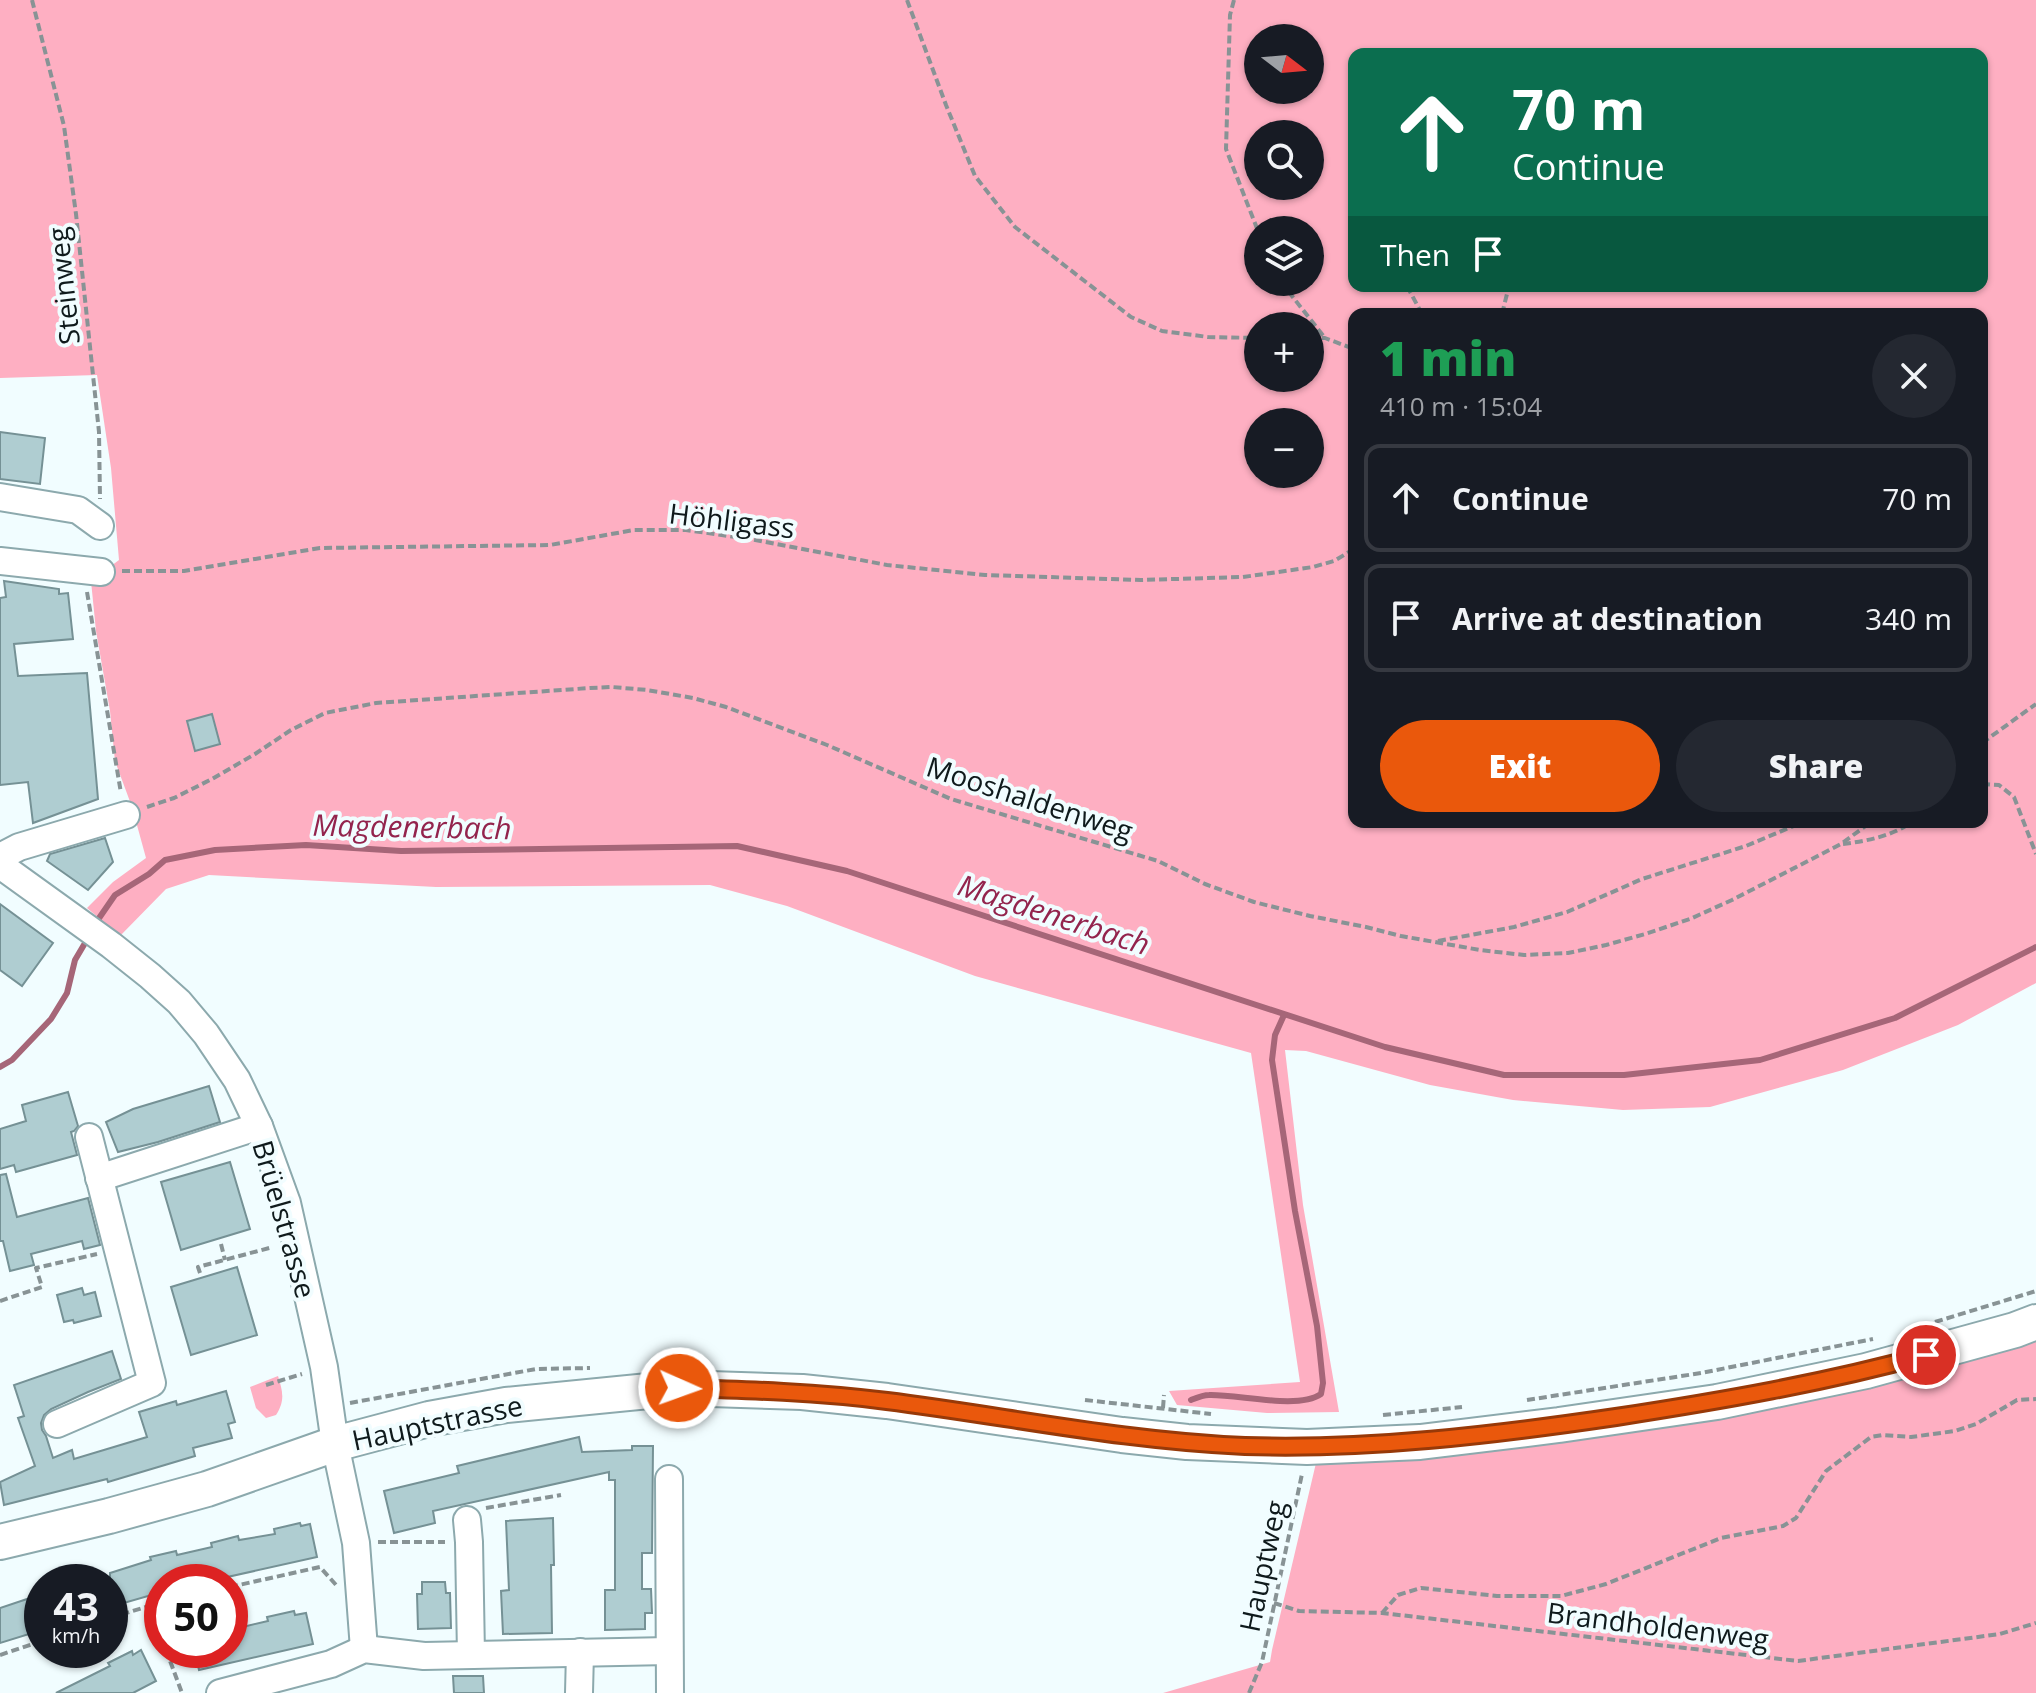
<!DOCTYPE html>
<meta charset="utf-8">
<style>
:root{--surface:#171b24;--page:#242831;--text:#f1f3f6;--muted:#9ea1a6;--line:#363941;--accent:#ea580c}
body{margin:0;font-family:"Open Sans",sans-serif;background:var(--page);color:var(--text);height:100vh;display:flex;flex-direction:column;font-size:30px;white-space:nowrap}
*{box-sizing:border-box;margin:0}
p{font-size:26px;color:var(--muted)}
.icon{flex:none;width:44px;height:44px;fill:none;stroke:currentColor;stroke-width:2;stroke-linecap:round;stroke-linejoin:round}
.map{position:relative;flex:1;overflow:hidden}
.panel{position:absolute;left:1348px;top:308px;width:640px;height:520px;display:flex;flex-direction:column;background:var(--surface);border-radius:16px;box-shadow:0 2px 6px #0004}
.panel>*{flex:none}
.top-card{position:absolute;left:1348px;top:48px;width:640px;height:244px;border-radius:16px;box-shadow:0 2px 6px #0004;background:#0b6e4f;color:#fff;overflow:hidden}
.needle{width:52px;rotate:106deg}
.fabs{position:absolute;left:1244px;top:24px;display:grid;gap:16px}
.fabs a{display:grid;place-items:center;width:80px;height:80px;border-radius:50%;background:var(--surface);box-shadow:0 2px 6px #0004;font-size:40px}
.speed{position:absolute;left:24px;top:1564px;display:flex;gap:16px;font-size:40px;font-weight:700;text-align:center}
.speed>*{display:grid;place-content:center;width:104px;height:104px;border-radius:50%;background:var(--surface);box-shadow:0 2px 6px #0004;line-height:1}
.speed small{font-size:20px;font-weight:400}
.speed .limit{border:12px solid #d22;background:#fff;color:#111}
.pin{position:absolute;display:grid;place-items:center;width:68px;height:68px;color:#fff;margin:-34px;border:4px solid #fff;border-radius:50%;box-shadow:0 2px 8px #0007}
.me{position:absolute;width:88px;margin:-44px;rotate:92deg;stroke-linejoin:round;filter:drop-shadow(0 0 6px #0008)}
.turn{display:flex;align-items:center;gap:28px;height:168px;padding:0 32px;font-size:36px}
.turn .icon{width:104px;height:104px;stroke-width:2.5}
.turn b{display:block;font-size:56px;line-height:68px}
.then{display:flex;align-items:center;height:76px;padding:0 32px;background:#0003;gap:16px;font-size:30px}
.round{display:grid;place-items:center;flex:none;width:84px;height:84px;border-radius:42px;background:var(--page)}
.overview{display:flex;align-items:center;justify-content:space-between;height:136px;padding:0 32px}
h1{font-size:48px;font-weight:800;line-height:60px;color:#1e9e55}
.primary-button{display:flex;gap:16px;margin-top:auto;padding:16px 32px}
.primary-button a{flex:1;height:92px;border-radius:48px;background:var(--accent);color:#fff;font-size:32px;font-weight:800;line-height:92px;text-align:center}
.primary-button a+a{background:var(--page);color:var(--text)}
ul{padding:0;list-style:none}
li{display:flex;align-items:center;gap:24px;height:108px;margin:0 16px 12px;padding:0 16px;border:4px solid var(--line);border-radius:16px}
li div{flex:1}
li b{display:block;font-size:30px}
li em{font-style:normal}
.map>svg:first-child{display:block}
.green{fill:#feafc2;fill-rule:evenodd}
.lines{fill:none;stroke-linecap:round;stroke-linejoin:round}
.stream{stroke:#a66678;stroke-width:6}
.building{fill:#afcdd1;stroke:#759195;stroke-width:2}
.minor-casing{stroke:#8ca9ad;stroke-width:30}
.major-casing{stroke:#8ca9ad;stroke-width:38}
.path{stroke:#889395;stroke-width:4;stroke-dasharray:8 4;stroke-linecap:butt}
.minor{stroke:#fff;stroke-width:26}
.major{stroke:#fff;stroke-width:34}
.route-casing{stroke:#983908;stroke-width:20}
.route{stroke:#ea580c;stroke-width:14}
.labels{text-anchor:middle;dominant-baseline:central;stroke-width:8;stroke-linejoin:round;paint-order:stroke}
.street-label{font-size:28px;fill:#0f1a1c;stroke:#f1fdff}
.water-label{font-size:30px;font-style:italic;fill:#93244d;stroke:#f1fdff}
</style>
<div class="map">
<svg width="2036" height="1693" viewBox="0 0 2036 1693">
<rect width="100%" height="100%" fill="#f1fdff"/>
<g class="green">
<path d="M0 0H2036V983L1958 1025 1843 1070 1710 1107 1623 1110 1513 1100 1430 1085 1306 1051 1285 1050 1303 1205 1339 1412 1267 1413 1177 1405 1169 1391 1300 1382 1251 1053 975 976 787 906 710 885 436 887 209 875 166 889 120 936 87 908 113 882 146 858 132 807 115 761 110 711 96 631 91 581 119 560 111 468 97 375 0 378ZM1258 38H1310V90H1258ZM1354 54H1982V286H1354ZM1258 134H1310V186H1258ZM1258 230H1310V282H1258ZM1354 314H1982V822H1354ZM1258 326H1310V378H1258ZM1258 422H1310V474H1258Z"/>
<path d="M2036 1334V1693H1163L1270 1662 1272 1650 1316 1463Z"/>
<path d="M278 1376C283 1392 285 1401 276 1415L266 1418 256 1408 250 1387Z"/>
</g>
<g class="lines">
<g class="stream">
<path d="M95 924 115 895 149 874 165 860 215 850 306 845 401 851 737 846 847 871 1385 1047 1504 1075H1624L1760 1060 1895 1018 2036 947"/>
<path d="M0 1067 12 1060 51 1019 67 993 75 960 88 938"/>
<path d="M1191 1400C1196 1398 1203 1395 1209 1395 1238 1394 1298 1410 1321 1394L1323 1383 1317 1326 1295 1211 1272 1060 1275 1035 1284 1015"/>
</g>
</g>
<g class="building">
<path d="M0 432 45 438 40 484 0 479Z"/>
<path d="M4 581 59 589V594L68 593 73 639 14 644 18 676 87 673 98 799 33 823 28 782 0 785V598L6 597Z"/>
<path d="M212 714 220 744 195 751 187 721Z"/>
<path d="M105 838 113 862 88 890 47 861 50 854Z"/>
<path d="M0 904 53 943 22 986 0 970Z"/>
<path d="M209 1086 220 1122 158 1142 118 1152 106 1122 133 1109Z"/>
<path d="M68 1092 78 1126 74 1131 71 1132 77 1155 16 1172 14 1165 0 1169V1129L26 1121 22 1105Z"/>
<path d="M230 1162 250 1229 181 1250 161 1182Z"/>
<path d="M6 1174 17 1217 88 1198 100 1245 84 1249 82 1241 31 1254 34 1265 10 1271 3 1241H0V1175Z"/>
<path d="M237 1267 257 1335 191 1355 171 1287Z"/>
<path d="M82 1288 84 1295 95 1292 101 1316 74 1323 73 1320 64 1322 57 1295Z"/>
<path d="M112 1351 121 1379 88 1392 51 1409 44 1415 41 1423 42 1430 46 1436 53 1458 72 1450 74 1459 147 1437 139 1412 176 1401 177 1405 226 1391 235 1422 228 1424 232 1438 193 1448 195 1456 108 1482 107 1479 4 1505 0 1482 35 1466 18 1418 24 1416 14 1385Z"/>
<path d="M579 1437 582 1452 632 1450V1446H653L652 1553H642V1589H651L652 1613H645V1629L605 1630V1590H615V1480H609V1472L433 1511 435 1523 394 1533 384 1491 459 1473 457 1466Z"/>
<path d="M553 1518 554 1565H551L552 1633 503 1634 501 1591 509 1590 506 1521Z"/>
<path d="M300 1523 301 1526 310 1524 317 1557 205 1582H162V1592L110 1607V1573L151 1560 150 1557 176 1551 177 1555 212 1547 211 1543 238 1536 239 1540 275 1534 274 1529Z"/>
<path d="M422 1582H445L446 1593H450L451 1628 418 1629 417 1594H422Z"/>
<path d="M42 1594V1630L0 1643V1608Z"/>
<path d="M294 1611 295 1615 306 1613 313 1644 199 1670 194 1650H230V1630L268 1621 267 1617Z"/>
<path d="M141 1650 156 1681 133 1693H56L110 1666 108 1663 132 1651 133 1655Z"/>
<path d="M453 1676H483L484 1693H454Z"/>
</g>
<g class="lines">
<defs>
<g id="minor">
<path d="M0 497 78 510 100 526"/>
<path d="M0 561 101 572"/>
<path d="M0 857 19 847 126 815"/>
<path d="M0 865 111 945 150 976 179 1002 206 1034 237 1080 259 1126 287 1203 324 1367 335 1444 356 1543 364 1649"/>
<path d="M99 1178 259 1126"/>
<path d="M57 1424 152 1383 89 1137"/>
<path d="M669 1479 670 1693"/>
<path d="M467 1520 469 1542 471 1655"/>
<path d="M220 1693 331 1664 364 1649 424 1656 669 1651"/>
<path d="M579 1693 580 1652"/>
</g>
<path id="major" d="M0 1542 109 1516 207 1489 335 1444 429 1419 506 1405 679 1388 802 1392 887 1401 1122 1435 1187 1442 1307 1447 1420 1442 1559 1425 1717 1402 1866 1371 2015 1330 2036 1322"/>
</defs>
<use href="#minor" class="minor-casing"/>
<use href="#major" class="major-casing"/>
<g class="path">
<path d="M32 0 64 126 76 214 99 432 100 499"/>
<path d="M907 0 946 105 975 176 1015 227 1131 317 1162 331 1208 337 1258 338"/>
<path d="M1234 0 1230 15 1226 149 1258 231"/>
<path d="M1281 282 1325 338"/>
<path d="M1407 286 1422 314"/>
<path d="M1502 314 1509 286"/>
<path d="M1310 338H1325L1354 349"/>
<path d="M122 571H184L320 548 550 545 634 530H686L750 539 887 565 985 575 1141 580 1243 577 1313 567 1334 561 1354 549"/>
<path d="M87 592 121 793"/>
<path d="M1982 743 2036 704"/>
<path d="M1982 784 1999 785 2014 797 2036 854"/>
<path d="M147 807 174 798 212 779 255 754 291 730 325 713 376 703 590 688 612 687 647 690 693 698 726 707 827 745 951 799 1158 861 1205 884 1254 902 1310 916 1366 927 1401 936 1480 950 1524 955 1568 953 1606 945 1645 934 1690 919 1732 900 1841 844 1871 822"/>
<path d="M1843 844C1867 841 1892 836 1912 822"/>
<path d="M1438 941 1514 927 1567 912 1642 879 1746 846 1803 822"/>
<path d="M221 1244 225 1260"/>
<path d="M200 1273 198 1267 273 1247"/>
<path d="M0 1301 42 1287 36 1268 97 1254"/>
<path d="M1935 1322 2036 1291"/>
<path d="M266 1385 302 1374"/>
<path d="M1085 1400 1211 1414"/>
<path d="M1527 1400 1701 1373 1873 1339"/>
<path d="M350 1403 536 1369 590 1368"/>
<path d="M1163 1408 1164 1395"/>
<path d="M1383 1415 1462 1407"/>
<path d="M486 1508 561 1495"/>
<path d="M378 1542H445"/>
<path d="M230 1587 320 1567 337 1586"/>
<path d="M155 1603 162 1638"/>
<path d="M1274 1603 1299 1611 1382 1613 1798 1661 2000 1634 2036 1623"/>
<path d="M1382 1613 1398 1595 1421 1588 1497 1596H1561L1606 1584 1721 1538 1783 1526 1796 1518 1826 1471 1871 1437 1883 1435 1911 1437 1955 1431 1976 1424 2017 1400 2036 1399"/>
<path d="M110 1618 162 1602"/>
<path d="M166 1650 182 1693"/>
<path d="M0 1655 42 1641"/>
<path d="M1249 1693 1262 1662 1302 1474"/>
</g>
<use href="#minor" class="minor"/>
<use href="#major" class="major"/>
</g>
<g class="lines">
<defs>
<path id="route" d="M679 1388C749 1390 818 1392 887 1401 1006 1416 1124 1441 1245 1446 1369 1450 1493 1435 1616 1417 1720 1401 1824 1383 1926 1355"/>
</defs>
<use href="#route" class="route-casing"/>
<use href="#route" class="route"/>
</g>
<g class="labels">
<g class="street-label">
<text transform="translate(63 286) rotate(-96)">Steinweg</text>
<text transform="translate(732 520) rotate(7)">Höhligass</text>
<text transform="translate(1030 798) rotate(18)">Mooshaldenweg</text>
<text transform="translate(285 1219) rotate(74)">Brüelstrasse</text>
<text transform="translate(437 1422) rotate(-12)">Hauptstrasse</text>
<text transform="translate(1262 1566) rotate(-78)">Hauptweg</text>
<text transform="translate(1658 1625) rotate(7)">Brandholdenweg</text>
</g>
<g class="water-label">
<text transform="translate(412 826) rotate(1)">Magdenerbach</text>
<text transform="translate(1054 914) rotate(18)">Magdenerbach</text>
</g>
</g>
</svg>
<div class="fabs">
<a><svg class="needle" viewBox="-14 -14 28 28"><path d="M0-13l5 13h-10z" fill="#e53935"/><path d="M0 13l5-13h-10z" fill="#9ea1a6"/></svg></a>
<a><svg class="icon" aria-label="search" viewBox="0 0 24 24"><circle cx="10" cy="10" r="6"/><path d="M15 15l6 6"/></svg></a>
<a><svg class="icon" aria-label="layers" viewBox="0 0 24 24"><path d="M12 4l9 5-9 5-9-5zM3 14l9 5 9-5"/></svg></a>
<a>+</a>
<a>−</a>
</div>
<div class="speed"><div>43<small>km/h</small></div><div class="limit">50</div></div>
<div class="pin" style="left:1926px;top:1355px;background:#d93025"><svg class="icon" aria-label="arrive" viewBox="0 0 24 24"><path d="M6 21V4h12l-3 4 3 4H6"/></svg></div>
<svg class="me" style="left:679px;top:1388px" viewBox="-20 -20 40 40"><circle r="17" fill="#ea580c" stroke="#fff" stroke-width="3"/><path d="M0-11L8 9 0 5-8 9z" fill="#fff"/></svg>
<div class="top-card">
<div class="turn"><svg class="icon" aria-label="ahead" viewBox="0 0 24 24"><path d="M12 20V5M6 11l6-6 6 6"/></svg><div><b>70 m</b>Continue</div></div>
<div class="then">Then<svg class="icon" aria-label="arrive" viewBox="0 0 24 24"><path d="M6 21V4h12l-3 4 3 4H6"/></svg></div>
</div>
<section class="panel">
<div class="overview"><div><h1>1 min</h1><p>410 m · 15:04</p></div><a class="round"><svg class="icon" aria-label="close" viewBox="0 0 24 24"><path d="M6 6l12 12M18 6L6 18"/></svg></a></div>
<ul>
<li><svg class="icon" aria-label="ahead" viewBox="0 0 24 24"><path d="M12 20V5M6 11l6-6 6 6"/></svg><div><b>Continue</b></div><em>70 m</em></li>
<li><svg class="icon" aria-label="arrive" viewBox="0 0 24 24"><path d="M6 21V4h12l-3 4 3 4H6"/></svg><div><b>Arrive at destination</b></div><em>340 m</em></li>
</ul>
<div class="primary-button"><a>Exit</a><a>Share</a></div>
</section>
</div>
